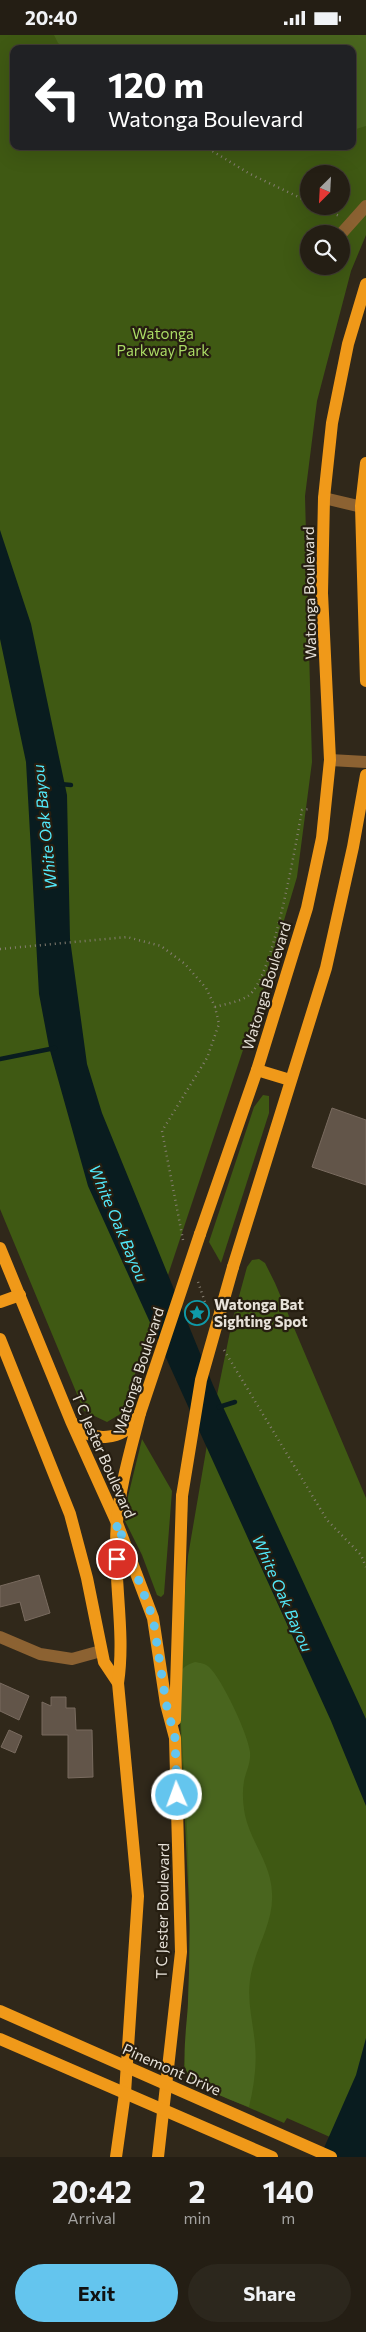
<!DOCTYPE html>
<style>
:root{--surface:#241e14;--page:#2c271d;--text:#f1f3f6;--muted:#a3a2a0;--line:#413c34;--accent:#64c5ee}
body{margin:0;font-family:Commissioner,sans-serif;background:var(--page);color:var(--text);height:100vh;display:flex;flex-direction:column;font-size:19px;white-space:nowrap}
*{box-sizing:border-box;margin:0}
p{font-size:16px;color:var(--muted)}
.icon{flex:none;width:28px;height:28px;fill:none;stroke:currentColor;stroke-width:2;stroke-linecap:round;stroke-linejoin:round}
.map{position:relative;height:2122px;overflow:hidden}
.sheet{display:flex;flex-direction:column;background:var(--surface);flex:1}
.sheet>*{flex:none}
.banner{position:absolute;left:10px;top:10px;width:346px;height:105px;border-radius:10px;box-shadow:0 5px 20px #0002,0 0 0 1px var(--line);background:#202124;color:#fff;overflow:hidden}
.needle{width:32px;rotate:204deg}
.tools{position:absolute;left:300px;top:130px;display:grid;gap:10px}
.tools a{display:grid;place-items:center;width:50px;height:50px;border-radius:50%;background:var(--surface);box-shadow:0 5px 20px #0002,0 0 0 1px var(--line);font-size:25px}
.pin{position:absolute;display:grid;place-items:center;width:42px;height:42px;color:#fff;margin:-21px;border:2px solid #fff;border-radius:50%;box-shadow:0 1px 5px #0007}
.me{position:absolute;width:55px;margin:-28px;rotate:358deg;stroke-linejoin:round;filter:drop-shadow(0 0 4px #0008)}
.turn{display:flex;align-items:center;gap:18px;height:105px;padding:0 15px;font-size:22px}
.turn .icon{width:65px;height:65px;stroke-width:2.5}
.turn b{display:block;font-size:35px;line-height:42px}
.eta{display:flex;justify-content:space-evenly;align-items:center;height:85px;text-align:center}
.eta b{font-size:30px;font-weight:700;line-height:35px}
.button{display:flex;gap:10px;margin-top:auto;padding:10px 15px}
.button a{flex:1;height:58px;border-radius:30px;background:var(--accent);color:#111;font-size:20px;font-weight:700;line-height:58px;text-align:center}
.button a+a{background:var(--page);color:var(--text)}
.status{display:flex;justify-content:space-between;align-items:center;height:35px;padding:0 25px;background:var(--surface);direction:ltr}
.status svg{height:14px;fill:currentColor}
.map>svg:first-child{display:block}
.green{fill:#3f5913;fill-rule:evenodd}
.forest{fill:#49651e}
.water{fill:#091c1f}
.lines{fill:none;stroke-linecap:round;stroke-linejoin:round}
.stream{stroke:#091c1f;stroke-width:4.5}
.building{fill:#625549;stroke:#796b5f}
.path{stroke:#857e72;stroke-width:2.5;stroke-dasharray:1 4;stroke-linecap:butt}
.minor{stroke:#8c6232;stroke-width:12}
.major{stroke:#f09919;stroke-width:12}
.major-bridge{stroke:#f09919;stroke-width:12}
.route{stroke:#64c5ee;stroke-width:9;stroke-dasharray:0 16.2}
.labels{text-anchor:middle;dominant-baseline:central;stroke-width:4.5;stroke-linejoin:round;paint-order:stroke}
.park-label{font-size:15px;fill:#abdc65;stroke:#261e11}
.street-label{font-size:15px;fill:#e7e2d9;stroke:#261e11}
.poi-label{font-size:15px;font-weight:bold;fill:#e7e2d9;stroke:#261e11;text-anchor:start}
.water-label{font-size:16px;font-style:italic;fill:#52e9fa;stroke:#261e11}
</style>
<div class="status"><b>20:40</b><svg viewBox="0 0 49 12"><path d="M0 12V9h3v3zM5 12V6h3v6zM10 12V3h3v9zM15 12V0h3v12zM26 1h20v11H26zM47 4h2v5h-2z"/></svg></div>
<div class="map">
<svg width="366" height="2122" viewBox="0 0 366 2122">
<rect width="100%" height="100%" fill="#30281a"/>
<g class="green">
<path d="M0 0H366V200L351 236 317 366 305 461 312 727 297 842 265 949 122 1378 107 1387 84 1376 0 1174ZM14 14H352V111H14ZM309 139H341V171H309ZM309 199H341V231H309Z"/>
<path d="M263 1060 269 1061V1078L221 1228 209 1207 254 1072Z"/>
<path d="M259 1224 265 1228 275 1248 366 1463V2118L287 2083 284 2088 202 2052 193 2045 184 2031 188 1985 190 1891 178 1643 188 1521 208 1404 232 1287 247 1232 252 1225Z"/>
<path d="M142 1404 172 1456 164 1559 161 1562 157 1560 142 1520 123 1482Z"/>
</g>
<g class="forest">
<path d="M54 0H366V91L353 95 352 14H65L58 8Z"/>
<path d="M195 1627C200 1628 205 1628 209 1632 222 1644 248 1699 250 1717 251 1728 246 1736 244 1746 242 1757 243 1769 245 1780 251 1808 271 1828 272 1858 274 1889 254 1914 250 1945 247 1967 253 1987 255 2009 257 2030 254 2051 249 2072 232 2065 196 2054 187 2037 181 2027 188 1981 188 1966 193 1859 185 1751 178 1643 181 1634 185 1630 195 1627Z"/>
</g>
<g class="water">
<path d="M0 495 31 589 67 760 70 904 87 1029 102 1078 213 1350 366 1684V1771L331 1686 88 1151 49 1012 39 959 26 727 0 604Z"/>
<path d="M366 2003V2122H320L356 2040Z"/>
</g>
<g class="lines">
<g class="stream">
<path d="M60 749 71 750"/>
<path d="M0 1024 55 1013"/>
<path d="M219 1372 235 1367"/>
</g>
</g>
<g class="building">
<path d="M332 1073 366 1085V1150L312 1132Z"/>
<path d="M39 1540 50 1578 25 1586 20 1567 0 1572V1551Z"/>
<path d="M0 1648 29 1661 19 1685 0 1676Z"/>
<path d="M51 1662H66V1673H75L76 1695H92L93 1742 68 1743V1700H42V1667L51 1671Z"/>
<path d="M9 1695 22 1701 15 1718 1 1712Z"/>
</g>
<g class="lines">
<g class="path">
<path d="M204 111 250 139 309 167"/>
<path d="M319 171 339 181"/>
<path d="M0 914 127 902 161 911 185 929 206 953 215 972 219 989 207 1023 162 1096 183 1205"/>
<path d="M215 972C225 969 239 967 248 961 273 945 296 808 302 775L309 774"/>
<path d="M198 1247 207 1273"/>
<path d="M224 1315 327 1485 361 1520 366 1532"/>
</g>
<g class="minor">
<path d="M341 199 366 171"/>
<path d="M324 463 366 473"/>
<path d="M330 725 366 727"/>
<path d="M0 1602 40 1619 72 1624 101 1616"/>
</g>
<g class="major">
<path d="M366 428 361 471 366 646"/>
<path d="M257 1035 290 1045"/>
<path d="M200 1199 257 1035 307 873 322 803 330 725 322 558 324 463 332 388 348 309 366 249"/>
<path d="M0 1213 71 1386 117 1488 153 1583 166 1669 175 1703 181 1917 158 2122"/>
<path d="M233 1232 326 933 353 812 366 740"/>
<path d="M0 1267 20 1260"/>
<path d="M0 1304 70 1479 87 1543 104 1627 118 1648 138 1861 125 2058 116 2122"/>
<path d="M74 1389C91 1408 124 1406 137 1383"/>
<path d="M118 1648C126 1595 112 1541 117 1487 120 1450 131 1414 140 1378"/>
<path d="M175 1685 182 1461"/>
<path d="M0 1976 331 2122"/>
<path d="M0 2004 272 2122"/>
</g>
<g class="major-bridge">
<path d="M140 1378 200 1199"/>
<path d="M182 1461 201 1345 233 1232"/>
</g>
</g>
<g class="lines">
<path class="route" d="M117 1524V1488L153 1583 166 1668 175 1703 177 1760"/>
</g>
<defs>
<symbol id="sight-ring" viewBox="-11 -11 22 22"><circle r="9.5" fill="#261e11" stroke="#0f9aa8" stroke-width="1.5"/><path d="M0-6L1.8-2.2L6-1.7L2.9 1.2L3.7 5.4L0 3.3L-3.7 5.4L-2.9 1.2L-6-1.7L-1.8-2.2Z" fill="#0f9aa8"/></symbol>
</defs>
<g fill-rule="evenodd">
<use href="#sight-ring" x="183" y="1264" width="28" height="28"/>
</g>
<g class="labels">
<g class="park-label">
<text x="163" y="298">Watonga<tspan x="163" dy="17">Parkway Park</tspan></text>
</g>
<g class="street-label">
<text transform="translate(309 558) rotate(-91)">Watonga Boulevard</text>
<text transform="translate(266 951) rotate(-73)">Watonga Boulevard</text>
<text transform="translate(138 1336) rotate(-72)">Watonga Boulevard</text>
<text transform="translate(104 1420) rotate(66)">T C Jester Boulevard</text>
<text transform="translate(162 1876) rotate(-89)">T C Jester Boulevard</text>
<text transform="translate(172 2034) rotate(24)">Pinemont Drive</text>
</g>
<g class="poi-label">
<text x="214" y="1269">Watonga Bat<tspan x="214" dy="17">Sighting Spot</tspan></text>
</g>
<g class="water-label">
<text transform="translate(44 792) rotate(-96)">White Oak Bayou</text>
<text transform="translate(119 1188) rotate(67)">White Oak Bayou</text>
<text transform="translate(283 1558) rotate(66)">White Oak Bayou</text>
</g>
</g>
</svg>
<div class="tools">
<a><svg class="needle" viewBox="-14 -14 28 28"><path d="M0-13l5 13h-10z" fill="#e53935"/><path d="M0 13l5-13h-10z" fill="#a3a2a0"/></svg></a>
<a><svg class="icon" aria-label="search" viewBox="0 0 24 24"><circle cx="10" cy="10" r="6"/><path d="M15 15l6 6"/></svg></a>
</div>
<div class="pin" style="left:117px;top:1524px;background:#d93025"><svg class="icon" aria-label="arrive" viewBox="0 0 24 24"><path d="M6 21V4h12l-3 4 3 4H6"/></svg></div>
<svg class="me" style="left:177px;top:1760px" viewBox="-20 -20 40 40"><circle r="17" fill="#64c5ee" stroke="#fff" stroke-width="3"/><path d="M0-11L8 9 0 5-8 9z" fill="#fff"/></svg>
<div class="banner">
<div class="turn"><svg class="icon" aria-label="left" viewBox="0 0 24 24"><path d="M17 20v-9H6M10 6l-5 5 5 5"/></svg><div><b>120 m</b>Watonga Boulevard</div></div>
</div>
</div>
<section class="sheet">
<div class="eta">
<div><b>20:42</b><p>Arrival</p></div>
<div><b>2</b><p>min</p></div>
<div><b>140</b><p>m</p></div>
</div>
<div class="button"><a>Exit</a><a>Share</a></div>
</section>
